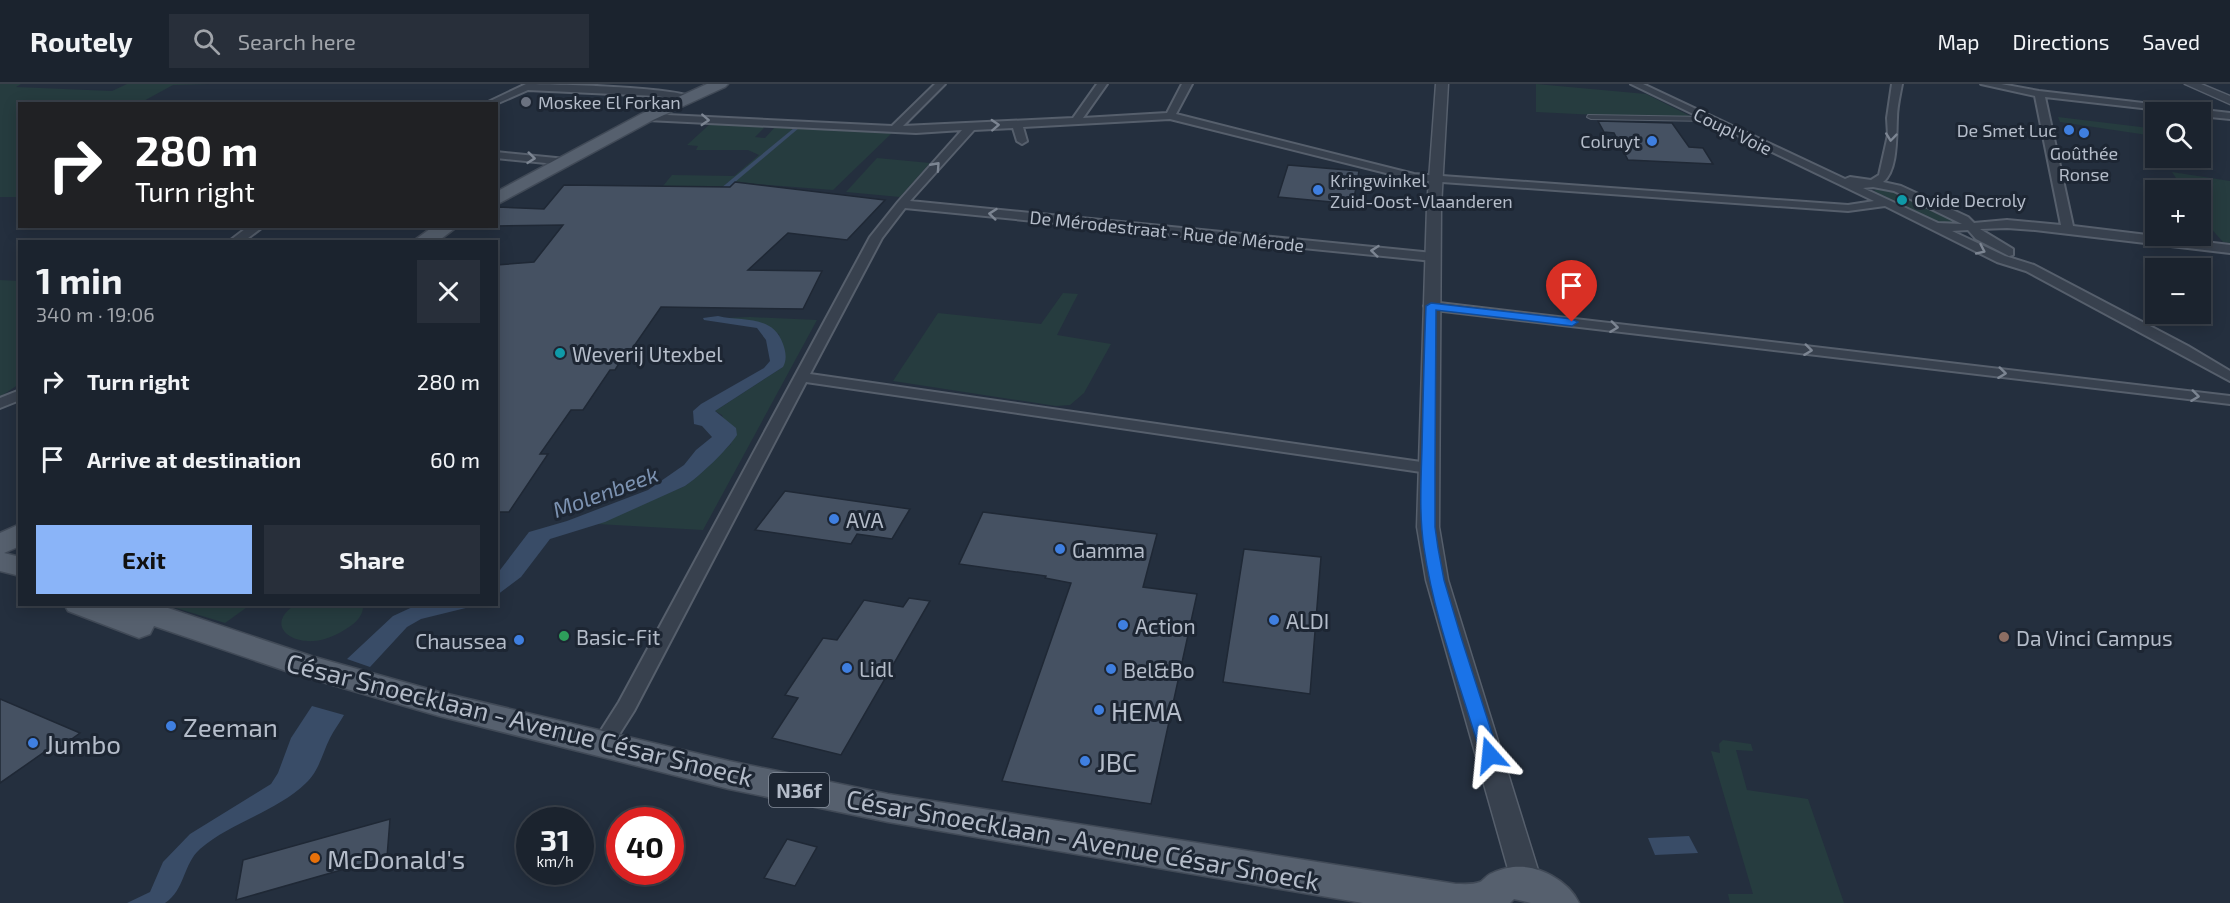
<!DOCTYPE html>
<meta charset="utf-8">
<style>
:root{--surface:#1b232e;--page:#282f3a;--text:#f1f3f6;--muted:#a0a4aa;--line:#39404a;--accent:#8ab4f8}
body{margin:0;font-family:"Exo 2",sans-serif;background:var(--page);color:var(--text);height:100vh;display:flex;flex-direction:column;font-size:22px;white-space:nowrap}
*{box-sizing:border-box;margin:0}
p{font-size:20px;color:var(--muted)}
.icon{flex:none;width:33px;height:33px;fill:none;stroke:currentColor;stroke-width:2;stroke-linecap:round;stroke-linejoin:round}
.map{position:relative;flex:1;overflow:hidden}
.side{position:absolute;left:18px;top:156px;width:480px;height:366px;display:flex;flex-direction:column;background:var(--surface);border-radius:0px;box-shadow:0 3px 15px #0003,0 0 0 2px var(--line)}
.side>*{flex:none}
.top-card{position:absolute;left:18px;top:18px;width:480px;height:126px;border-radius:0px;box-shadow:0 3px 15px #0003,0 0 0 2px var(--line);background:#202124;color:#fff;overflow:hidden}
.controls{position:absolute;left:2145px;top:18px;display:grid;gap:12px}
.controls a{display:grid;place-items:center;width:66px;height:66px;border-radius:0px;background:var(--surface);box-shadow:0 3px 15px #0003,0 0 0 2px var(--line);font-size:30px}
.speed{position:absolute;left:516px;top:723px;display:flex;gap:12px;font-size:30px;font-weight:700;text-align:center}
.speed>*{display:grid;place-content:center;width:78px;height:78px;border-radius:50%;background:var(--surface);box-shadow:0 3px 15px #0003,0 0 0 2px var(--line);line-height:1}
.speed small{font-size:15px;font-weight:400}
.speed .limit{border:9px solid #d22;background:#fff;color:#111}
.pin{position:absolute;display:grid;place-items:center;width:51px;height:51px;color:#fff;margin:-62px -26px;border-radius:50% 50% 50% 0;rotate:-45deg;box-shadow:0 0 6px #0007}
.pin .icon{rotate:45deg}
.me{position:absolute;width:66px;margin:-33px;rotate:342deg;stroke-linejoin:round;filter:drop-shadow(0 0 4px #0008)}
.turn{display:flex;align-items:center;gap:21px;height:126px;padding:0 18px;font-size:27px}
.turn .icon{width:78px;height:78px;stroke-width:2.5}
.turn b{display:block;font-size:42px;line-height:51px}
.round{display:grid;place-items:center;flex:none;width:63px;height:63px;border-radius:0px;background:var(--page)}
.summary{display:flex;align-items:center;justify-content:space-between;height:102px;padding:0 18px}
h1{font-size:36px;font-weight:700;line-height:45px}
.action{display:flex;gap:12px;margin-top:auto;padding:12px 18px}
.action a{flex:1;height:69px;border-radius:0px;background:var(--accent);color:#111;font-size:24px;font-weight:700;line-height:69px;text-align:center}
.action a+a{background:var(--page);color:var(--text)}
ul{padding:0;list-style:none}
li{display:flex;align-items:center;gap:18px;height:78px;padding:0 18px}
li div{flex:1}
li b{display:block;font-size:22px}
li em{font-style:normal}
header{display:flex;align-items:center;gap:36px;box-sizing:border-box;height:84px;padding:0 30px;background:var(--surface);border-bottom:2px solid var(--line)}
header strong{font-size:28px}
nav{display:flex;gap:33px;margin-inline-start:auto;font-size:21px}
.search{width:420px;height:54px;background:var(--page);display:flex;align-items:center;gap:15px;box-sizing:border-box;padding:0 21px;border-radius:0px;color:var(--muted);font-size:22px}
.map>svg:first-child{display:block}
.green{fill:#263c3f}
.water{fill:#394c67}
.building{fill:#455162;stroke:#1f2835;stroke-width:1.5}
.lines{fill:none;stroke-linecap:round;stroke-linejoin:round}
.pedestrian-casing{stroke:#565f6c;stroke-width:2}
.minor-casing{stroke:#565f6c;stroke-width:4}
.tertiary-casing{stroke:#565f6c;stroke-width:3}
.primary-casing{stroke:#414a57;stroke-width:3}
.pedestrian{fill:#38414e;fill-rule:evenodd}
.minor{fill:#38414e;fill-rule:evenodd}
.tertiary{fill:#38414e;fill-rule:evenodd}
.primary{fill:#56606e;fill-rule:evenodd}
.oneway{stroke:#7c8592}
.route{fill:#1a73e8;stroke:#114b97;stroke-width:1.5}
.worship-dot{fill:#6b7280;stroke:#1d2633;stroke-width:2}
.shop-dot{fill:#3f7fe0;stroke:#1d2633;stroke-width:2}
.culture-dot{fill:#0f9aa8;stroke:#1d2633;stroke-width:2}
.leisure-dot{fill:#2e9e5b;stroke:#1d2633;stroke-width:2}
.education-dot{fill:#8d6e63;stroke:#1d2633;stroke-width:2}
.food-dot{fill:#e8710a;stroke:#1d2633;stroke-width:2}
.labels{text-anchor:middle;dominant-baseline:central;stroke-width:6;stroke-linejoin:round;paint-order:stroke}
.far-poi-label{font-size:18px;fill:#b4bcc9;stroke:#1d2633;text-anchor:start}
.far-street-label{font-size:18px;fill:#b4bcc9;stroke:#1d2633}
.shield{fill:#1d2633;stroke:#878f9c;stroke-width:1.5}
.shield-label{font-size:20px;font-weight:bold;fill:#b4bcc9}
.poi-label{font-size:21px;fill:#b4bcc9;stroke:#1d2633;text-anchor:start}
.water-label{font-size:22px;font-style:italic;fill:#7c92b1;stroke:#1d2633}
.near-poi-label{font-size:26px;fill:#b4bcc9;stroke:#1d2633;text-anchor:start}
.near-street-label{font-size:26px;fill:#b4bcc9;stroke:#1d2633}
</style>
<header>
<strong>Routely</strong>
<div class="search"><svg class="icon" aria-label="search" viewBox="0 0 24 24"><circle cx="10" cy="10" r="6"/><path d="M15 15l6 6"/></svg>Search here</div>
<nav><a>Map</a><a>Directions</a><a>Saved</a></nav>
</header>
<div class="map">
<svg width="2230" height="819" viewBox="0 0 2230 819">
<rect width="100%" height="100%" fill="#242f3e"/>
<g class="green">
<path d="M0 0H21L16 3 112 7 127 0H210L173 1 140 19 20 20 19 113H0Z"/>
<path d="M1536 0 1646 10 1698 36 1536 28Z"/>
<path d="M2058 33 2149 44 2154 52 2060 38Z"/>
<path d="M711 39 766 42 755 53 765 54 775 43 893 48 833 106 728 98 723 103 663 102 672 91 734 92 759 71 748 66H696L698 62 687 61Z"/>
<path d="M877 74 930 79 900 113 846 108Z"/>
<path d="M2172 88 2230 97V159L2223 158 2201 133 2200 106H2180L2178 97Z"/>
<path d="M1878 104 1887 105 1953 136 1954 139H1939L1874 107Z"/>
<path d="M0 196 20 197 19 300 0 313Z"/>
<path d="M1063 209 1078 210 1057 251 1111 260 1084 309 1070 321 1056 322 893 297 938 229 1041 240Z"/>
<path d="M750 233 817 236 703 446 597 440 685 402C702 391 715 374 731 360L722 331 715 327 783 283 779 250 726 234Z"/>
<path d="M166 521H250L225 539Z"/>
<path d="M295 521H363C364 530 357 538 349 543 339 550 326 556 314 557 287 559 267 539 295 521Z"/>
<path d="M1723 656 1751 660 1753 667 1736 666 1747 706 1808 715 1844 819H1730L1728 810H1753L1711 667 1720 669 1719 660Z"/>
</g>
<g class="water">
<path d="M794 44H799L663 159 693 127Z"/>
<path d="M718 232C742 238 773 230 783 260 786 268 787 276 783 283L715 327 736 344 737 351C728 365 699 393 685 402L605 438 550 455 521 493 497 511V490L529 448 567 437 648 406 684 381 696 366 712 353 702 342 694 340 693 327 701 320 764 284 770 277 766 256 757 244 704 236 703 234Z"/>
<path d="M419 520 478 521 421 535 407 543 370 583 347 575 393 532Z"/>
<path d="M312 622 344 631C340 638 334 646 330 654 322 670 319 687 306 699 276 728 231 738 200 765 183 780 185 806 165 819H127L150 808 163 778 190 750 271 700 278 689 291 654Z"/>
<path d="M1689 752 1698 769 1655 771 1648 754Z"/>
</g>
<g class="building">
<path d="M1598 37 1672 39 1689 63 1703 64 1713 80 1628 76 1614 49 1604 48Z"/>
<path d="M1288 81 1359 87 1353 120 1278 113Z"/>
<path d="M735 98 885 116 847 156 788 149 748 186 822 187 803 225 661 223 632 265H628L615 286H610L583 326H571L540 370H548L509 428H496V181L534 178 563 141 496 142V123L544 125 564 101 730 103Z"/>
<path d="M785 407 910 425 892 455 857 450 851 460 755 446Z"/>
<path d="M983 428 1157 450 1143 503 1197 510 1151 720 1002 697 1071 499 1045 494 1046 492 959 480Z"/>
<path d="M1244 465 1321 473 1310 610 1223 598Z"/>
<path d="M909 514 930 517 841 671 772 654 798 614 785 611 823 554 837 556 864 516 903 523Z"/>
<path d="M0 615 80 649 48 672 43 669 0 699Z"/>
<path d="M390 735 387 773 236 816 243 776Z"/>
<path d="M787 755 817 763 795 802 764 794Z"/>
</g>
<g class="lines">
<defs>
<path id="pedestrian" d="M1588 31 1708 33 1712 35 1708 37 1591 35 1587 33Z"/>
<g id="minor">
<path d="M526 0C550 0 679 3 694 14L689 17 656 12 528 6 496 20H484Z"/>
<path d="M935 0H945L903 42 1073 34 1097 0H1107L1083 34 1167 29 1182 0H1192L1176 30 1414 90 1848 121 1874 117 1631 0H1643L1845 95 1850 93 1871 96 1879 91 1888 51 1887 34 1892 0H1902C1900 11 1897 23 1897 34 1896 51 1898 87 1883 98L1901 102 1968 133 1974 139 2007 136 2061 141 2035 12 1981 0H2001L2039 7 2230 29V35L2200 32V28H2177L2045 13 2073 142 2230 161V169L2035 146 2007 144 1980 145 2013 165V171L2009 172 1976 155 1968 146 1952 147 2005 172 2034 181 2188 262 2230 287V297L2026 187 1997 178 1885 122 1848 127 1414 96 1170 35 1023 43 1027 57 1022 60 1017 57 1013 44 974 46 910 117 1433 169 1439 173 1433 177 905 124 882 154 810 290 1428 379 1436 384 1428 389 806 298 634 627 608 668 601 670 594 668 591 662 619 618 870 153 898 118 962 46 916 49 647 36 642 33 647 30 892 42ZM1873 103 1894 107 1962 140 1938 139 1863 104Z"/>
<path d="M496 68 566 75 571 78 566 81 496 74Z"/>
<path d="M249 142H264L243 158H228Z"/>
<path d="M1431 218 2230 312V320L1426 225 1424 222Z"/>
<path d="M20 306V316L0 324V314Z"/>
</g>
<g id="tertiary">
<path d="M1436 0H1448L1441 123 1439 443 1448 496 1542 799 1538 808 1527 812 1516 808 1512 799 1426 496 1417 443 1427 123Z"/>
<path d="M2185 0H2201L2230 12V20Z"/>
</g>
<g id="primary">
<path d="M707 0H728L725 3 653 36 496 121V108L641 30Z"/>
<path d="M434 142H458L437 158H412Z"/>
<path d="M20 440V462L4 469 20 473V492L0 487V449Z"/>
<path d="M64 520H156L311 572 439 608 729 677 888 710 1456 800C1463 800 1473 801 1480 798 1483 797 1486 792 1490 790 1496 787 1506 784 1513 783 1538 780 1569 797 1579 819H1531L1514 815 1510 819H1363L888 738 729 705 439 632 292 589 154 542 150 550 139 554 68 527Z"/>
</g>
</defs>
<use href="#pedestrian" class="pedestrian-casing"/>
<use href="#minor" class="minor-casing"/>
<use href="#tertiary" class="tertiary-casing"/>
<use href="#primary" class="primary-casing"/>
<use href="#pedestrian" class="pedestrian"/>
<use href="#minor" class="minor"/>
<use href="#tertiary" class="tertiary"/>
<use href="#primary" class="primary"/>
</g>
<defs><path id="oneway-chevron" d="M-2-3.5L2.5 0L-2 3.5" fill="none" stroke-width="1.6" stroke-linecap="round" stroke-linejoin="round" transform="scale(1.5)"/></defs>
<g class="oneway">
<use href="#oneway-chevron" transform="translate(705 36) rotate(3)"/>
<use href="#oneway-chevron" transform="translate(995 41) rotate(-3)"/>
<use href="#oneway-chevron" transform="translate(1891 53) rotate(96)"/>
<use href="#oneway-chevron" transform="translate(531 74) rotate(6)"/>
<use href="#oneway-chevron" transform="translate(936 82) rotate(-48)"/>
<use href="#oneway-chevron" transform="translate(993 130) rotate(-174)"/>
<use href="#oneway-chevron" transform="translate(1981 166) rotate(25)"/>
<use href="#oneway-chevron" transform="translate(1375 167) rotate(-174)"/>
<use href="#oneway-chevron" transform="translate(1614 243) rotate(7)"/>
<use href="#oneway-chevron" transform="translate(1808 266) rotate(7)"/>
<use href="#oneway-chevron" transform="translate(2002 289) rotate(7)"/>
<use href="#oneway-chevron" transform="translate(2195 312) rotate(7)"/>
</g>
<path class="route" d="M1431 219 1572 235 1578 238 1572 242 1436 226 1435 384V443L1438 464 1444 496 1461 553 1499 671 1496 676 1490 678 1484 676 1481 671C1461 603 1434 534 1424 464 1419 431 1421 397 1422 364 1423 316 1424 269 1426 222Z"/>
<circle class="worship-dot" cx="526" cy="18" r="6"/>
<g class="shop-dot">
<circle cx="2069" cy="46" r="6"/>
<circle cx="2084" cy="49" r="6"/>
<circle cx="1652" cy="57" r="6"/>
<circle cx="1318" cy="106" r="6"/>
<circle cx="834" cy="435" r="6"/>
<circle cx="1060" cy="465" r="6"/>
<circle cx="1274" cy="536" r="6"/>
<circle cx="1123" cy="541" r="6"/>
<circle cx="519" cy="556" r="6"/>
<circle cx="847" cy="584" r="6"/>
<circle cx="1111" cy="585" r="6"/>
<circle cx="1099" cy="626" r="6"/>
<circle cx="171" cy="642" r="6"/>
<circle cx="33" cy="659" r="6"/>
<circle cx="1085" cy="677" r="6"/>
</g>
<g class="culture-dot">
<circle cx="1902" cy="116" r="6"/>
<circle cx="560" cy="269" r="6"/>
</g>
<circle class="leisure-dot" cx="564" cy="552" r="6"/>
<circle class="education-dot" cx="2004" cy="553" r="6"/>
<circle class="food-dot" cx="315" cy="774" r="6"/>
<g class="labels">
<g class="far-poi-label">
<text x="538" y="18">Moskee El Forkan</text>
<text x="2057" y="46" text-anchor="end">De Smet Luc</text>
<text x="1640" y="57" text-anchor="end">Colruyt</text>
<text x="2084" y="69" text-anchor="middle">Goûthée<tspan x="2084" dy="21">Ronse</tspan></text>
<text x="1330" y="96">Kringwinkel<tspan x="1330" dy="21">Zuid-Oost-Vlaanderen</tspan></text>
<text x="1914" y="116">Ovide Decroly</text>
</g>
<g class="far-street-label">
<text transform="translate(1733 47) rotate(26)">Coupl'Voie</text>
<text transform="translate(1167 147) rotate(6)">De Mérodestraat - Rue de Mérode</text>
</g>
<rect class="shield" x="769" y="689" width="60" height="34" rx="4.5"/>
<g class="shield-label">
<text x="799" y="706">N36f</text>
</g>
<g class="poi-label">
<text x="572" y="269">Weverij Utexbel</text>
<text x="846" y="435">AVA</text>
<text x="1072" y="465">Gamma</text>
<text x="1286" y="536">ALDI</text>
<text x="1135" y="541">Action</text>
<text x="576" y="552">Basic-Fit</text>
<text x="2016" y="553">Da Vinci Campus</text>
<text x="507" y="556" text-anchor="end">Chaussea</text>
<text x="859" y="584">Lidl</text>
<text x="1123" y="585">Bel&amp;Bo</text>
</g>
<g class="water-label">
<text transform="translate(605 407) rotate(-20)">Molenbeek</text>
</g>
<g class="near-poi-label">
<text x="1111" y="626">HEMA</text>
<text x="183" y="642">Zeeman</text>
<text x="45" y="659">Jumbo</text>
<text x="1097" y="677">JBC</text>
<text x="327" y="774">McDonald's</text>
</g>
<g class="near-street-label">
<text transform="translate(520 635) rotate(14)">César Snoecklaan - Avenue César Snoeck</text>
<text transform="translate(1083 755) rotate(10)">César Snoecklaan - Avenue César Snoeck</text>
</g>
</g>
</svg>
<div class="controls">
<a><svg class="icon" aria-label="search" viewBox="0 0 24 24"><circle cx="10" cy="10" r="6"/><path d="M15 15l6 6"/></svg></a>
<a>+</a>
<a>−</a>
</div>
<div class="speed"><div>31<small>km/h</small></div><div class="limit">40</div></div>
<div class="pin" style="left:1572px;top:238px;background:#d93025"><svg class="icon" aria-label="arrive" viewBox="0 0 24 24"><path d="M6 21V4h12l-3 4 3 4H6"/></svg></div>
<svg class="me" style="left:1490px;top:671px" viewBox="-20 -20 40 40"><path d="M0-17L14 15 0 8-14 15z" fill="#1a73e8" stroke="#fff" stroke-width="4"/></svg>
<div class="top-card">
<div class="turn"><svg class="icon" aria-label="right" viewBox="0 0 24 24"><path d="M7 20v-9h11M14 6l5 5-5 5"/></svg><div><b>280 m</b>Turn right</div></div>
</div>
<section class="side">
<div class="summary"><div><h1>1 min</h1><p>340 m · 19:06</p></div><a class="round"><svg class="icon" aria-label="close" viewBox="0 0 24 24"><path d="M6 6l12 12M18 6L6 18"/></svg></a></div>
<ul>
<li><svg class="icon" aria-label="right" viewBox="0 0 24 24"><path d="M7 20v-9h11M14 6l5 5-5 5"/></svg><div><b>Turn right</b></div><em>280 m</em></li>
<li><svg class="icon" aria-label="arrive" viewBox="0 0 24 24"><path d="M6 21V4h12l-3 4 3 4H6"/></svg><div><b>Arrive at destination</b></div><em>60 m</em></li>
</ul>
<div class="action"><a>Exit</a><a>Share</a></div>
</section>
</div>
